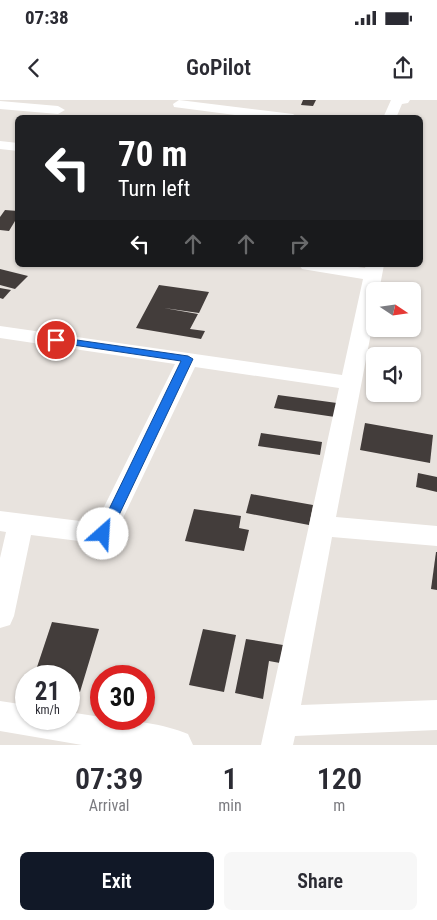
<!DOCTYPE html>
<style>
:root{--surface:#fff;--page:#f7f7f7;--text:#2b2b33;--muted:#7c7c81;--accent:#111827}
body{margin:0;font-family:"Roboto Condensed",sans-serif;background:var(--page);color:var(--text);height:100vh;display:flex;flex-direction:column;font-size:19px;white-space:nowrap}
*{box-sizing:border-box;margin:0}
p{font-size:16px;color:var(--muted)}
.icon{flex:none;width:28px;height:28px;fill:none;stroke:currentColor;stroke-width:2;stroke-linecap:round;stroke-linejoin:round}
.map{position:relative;height:645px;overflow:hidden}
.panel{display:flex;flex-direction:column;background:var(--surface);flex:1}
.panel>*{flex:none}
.top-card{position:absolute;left:15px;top:15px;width:408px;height:152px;border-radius:8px;box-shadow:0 1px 4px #0004;background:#202124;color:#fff;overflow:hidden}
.needle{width:32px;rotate:103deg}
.fabs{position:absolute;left:366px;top:182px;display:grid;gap:10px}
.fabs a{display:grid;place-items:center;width:55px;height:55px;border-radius:8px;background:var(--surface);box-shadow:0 1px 4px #0004;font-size:25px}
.speed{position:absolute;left:15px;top:565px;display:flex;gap:10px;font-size:25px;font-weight:700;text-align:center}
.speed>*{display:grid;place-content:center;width:65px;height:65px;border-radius:50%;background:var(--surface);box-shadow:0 1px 4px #0004;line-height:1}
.speed small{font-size:12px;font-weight:400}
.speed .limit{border:8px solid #d22;background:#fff;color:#111}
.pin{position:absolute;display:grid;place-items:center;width:42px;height:42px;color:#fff;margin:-21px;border:2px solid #fff;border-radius:50%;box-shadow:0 1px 5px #0007}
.me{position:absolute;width:55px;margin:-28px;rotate:26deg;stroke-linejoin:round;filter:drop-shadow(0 0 4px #0008)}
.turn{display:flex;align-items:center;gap:18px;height:105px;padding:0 20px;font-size:22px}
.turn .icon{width:65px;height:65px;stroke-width:2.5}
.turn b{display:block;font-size:35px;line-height:42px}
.lanes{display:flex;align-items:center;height:48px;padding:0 20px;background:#0003;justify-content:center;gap:25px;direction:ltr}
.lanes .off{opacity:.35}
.eta{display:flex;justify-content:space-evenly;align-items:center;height:85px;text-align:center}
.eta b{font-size:30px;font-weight:600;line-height:35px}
.action{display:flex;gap:10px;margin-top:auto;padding:10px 20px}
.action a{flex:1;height:58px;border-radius:8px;background:var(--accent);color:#fff;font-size:20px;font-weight:600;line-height:58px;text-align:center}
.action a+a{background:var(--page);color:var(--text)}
.status{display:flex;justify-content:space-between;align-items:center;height:35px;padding:0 25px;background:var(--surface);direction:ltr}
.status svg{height:14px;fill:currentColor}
header{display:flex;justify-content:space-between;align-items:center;height:65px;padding:0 20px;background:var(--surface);font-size:22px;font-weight:600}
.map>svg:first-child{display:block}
.building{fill:#433d3b}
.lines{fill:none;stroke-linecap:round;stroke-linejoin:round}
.minor{fill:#fff;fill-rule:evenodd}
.route{fill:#1a73e8;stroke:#114b97}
</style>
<div class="status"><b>07:38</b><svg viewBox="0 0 49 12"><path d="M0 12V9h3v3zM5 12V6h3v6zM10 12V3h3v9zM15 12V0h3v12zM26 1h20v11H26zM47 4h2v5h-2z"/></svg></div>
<header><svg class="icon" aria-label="back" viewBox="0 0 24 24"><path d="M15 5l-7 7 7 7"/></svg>GoPilot<svg class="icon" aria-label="share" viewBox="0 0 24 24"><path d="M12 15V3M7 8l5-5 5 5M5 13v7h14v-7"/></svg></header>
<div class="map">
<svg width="437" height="645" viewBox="0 0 437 645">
<rect width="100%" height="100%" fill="#e8e3de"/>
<g class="building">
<path d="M303 0H316L313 6 301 5Z"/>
<path d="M5 110 18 111V116L9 131 0 130V117Z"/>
<path d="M0 169 28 176 15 189 0 185Z"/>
<path d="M159 185 209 192 199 213 164 208 198 214 190 229 205 231 201 239 136 228Z"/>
<path d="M0 188 11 190 3 199 0 198Z"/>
<path d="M278 295 337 303 335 317 274 308Z"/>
<path d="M365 323 433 335 430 363 360 350Z"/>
<path d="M261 333 322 342 320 355 258 346Z"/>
<path d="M418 373 437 377V392L416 387Z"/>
<path d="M251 394 313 405 309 425 246 413Z"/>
<path d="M194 409 241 416 239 428 249 430 244 451 185 441Z"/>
<path d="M436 452H437V490L431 489Z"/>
<path d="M52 522 99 529 80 592 69 590V576H34Z"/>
<path d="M203 529 236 535 224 592 189 585Z"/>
<path d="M246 539 283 545 280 563 269 561 263 599 235 593Z"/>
</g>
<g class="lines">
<g class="minor">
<path d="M179 0 293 14 299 18H257L174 7 173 4Z"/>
<path d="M391 0H410L408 3 402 4 396 18H383Z"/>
<path d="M0 1 58 6 65 10 58 14 0 9Z"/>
<path d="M0 41 18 43V51L0 49Z"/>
<path d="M299 165H343L365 168 366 165H384L379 191H375V212L336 417 437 426V446L332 437 301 605 437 600V630L295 636 293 645H261L339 288 195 267 112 441 103 444 31 435 14 516 10 525 0 528V458L6 432 0 431V411L96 423 175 264 0 238V226L342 275 363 179 308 170 302 169Z"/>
<path d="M0 601 26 605V619H69V612L101 617V619C127 619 165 624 188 634L193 645H82L0 631Z"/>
</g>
</g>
<path class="route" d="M56 237 188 256 193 259 110 434 108 437 103 439 99 437 97 434 181 261 53 242 51 240Z"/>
</svg>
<div class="fabs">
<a><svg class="needle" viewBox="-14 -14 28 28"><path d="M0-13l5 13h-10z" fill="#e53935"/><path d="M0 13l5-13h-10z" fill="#7c7c81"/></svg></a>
<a><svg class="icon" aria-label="sound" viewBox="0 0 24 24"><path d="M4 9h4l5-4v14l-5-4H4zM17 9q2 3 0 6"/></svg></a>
</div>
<div class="speed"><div>21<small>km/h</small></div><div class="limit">30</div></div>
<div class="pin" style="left:56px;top:240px;background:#d93025"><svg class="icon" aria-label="arrive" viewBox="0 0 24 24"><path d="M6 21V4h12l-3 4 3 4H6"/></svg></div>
<svg class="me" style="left:103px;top:434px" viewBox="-20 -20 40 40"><circle r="19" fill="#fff"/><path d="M0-13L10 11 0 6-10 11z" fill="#1a73e8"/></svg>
<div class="top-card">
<div class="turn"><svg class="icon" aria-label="left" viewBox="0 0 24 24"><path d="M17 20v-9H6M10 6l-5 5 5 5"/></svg><div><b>70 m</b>Turn left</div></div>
<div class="lanes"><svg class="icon" aria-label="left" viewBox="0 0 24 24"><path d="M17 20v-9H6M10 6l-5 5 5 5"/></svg><svg class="icon off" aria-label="ahead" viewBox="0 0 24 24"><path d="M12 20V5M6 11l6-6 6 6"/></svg><svg class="icon off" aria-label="ahead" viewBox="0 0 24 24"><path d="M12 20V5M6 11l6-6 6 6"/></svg><svg class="icon off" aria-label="right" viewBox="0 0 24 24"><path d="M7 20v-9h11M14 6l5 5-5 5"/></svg></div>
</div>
</div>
<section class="panel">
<div class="eta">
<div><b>07:39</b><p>Arrival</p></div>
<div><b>1</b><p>min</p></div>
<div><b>120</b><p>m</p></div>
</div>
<div class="action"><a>Exit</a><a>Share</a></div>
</section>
